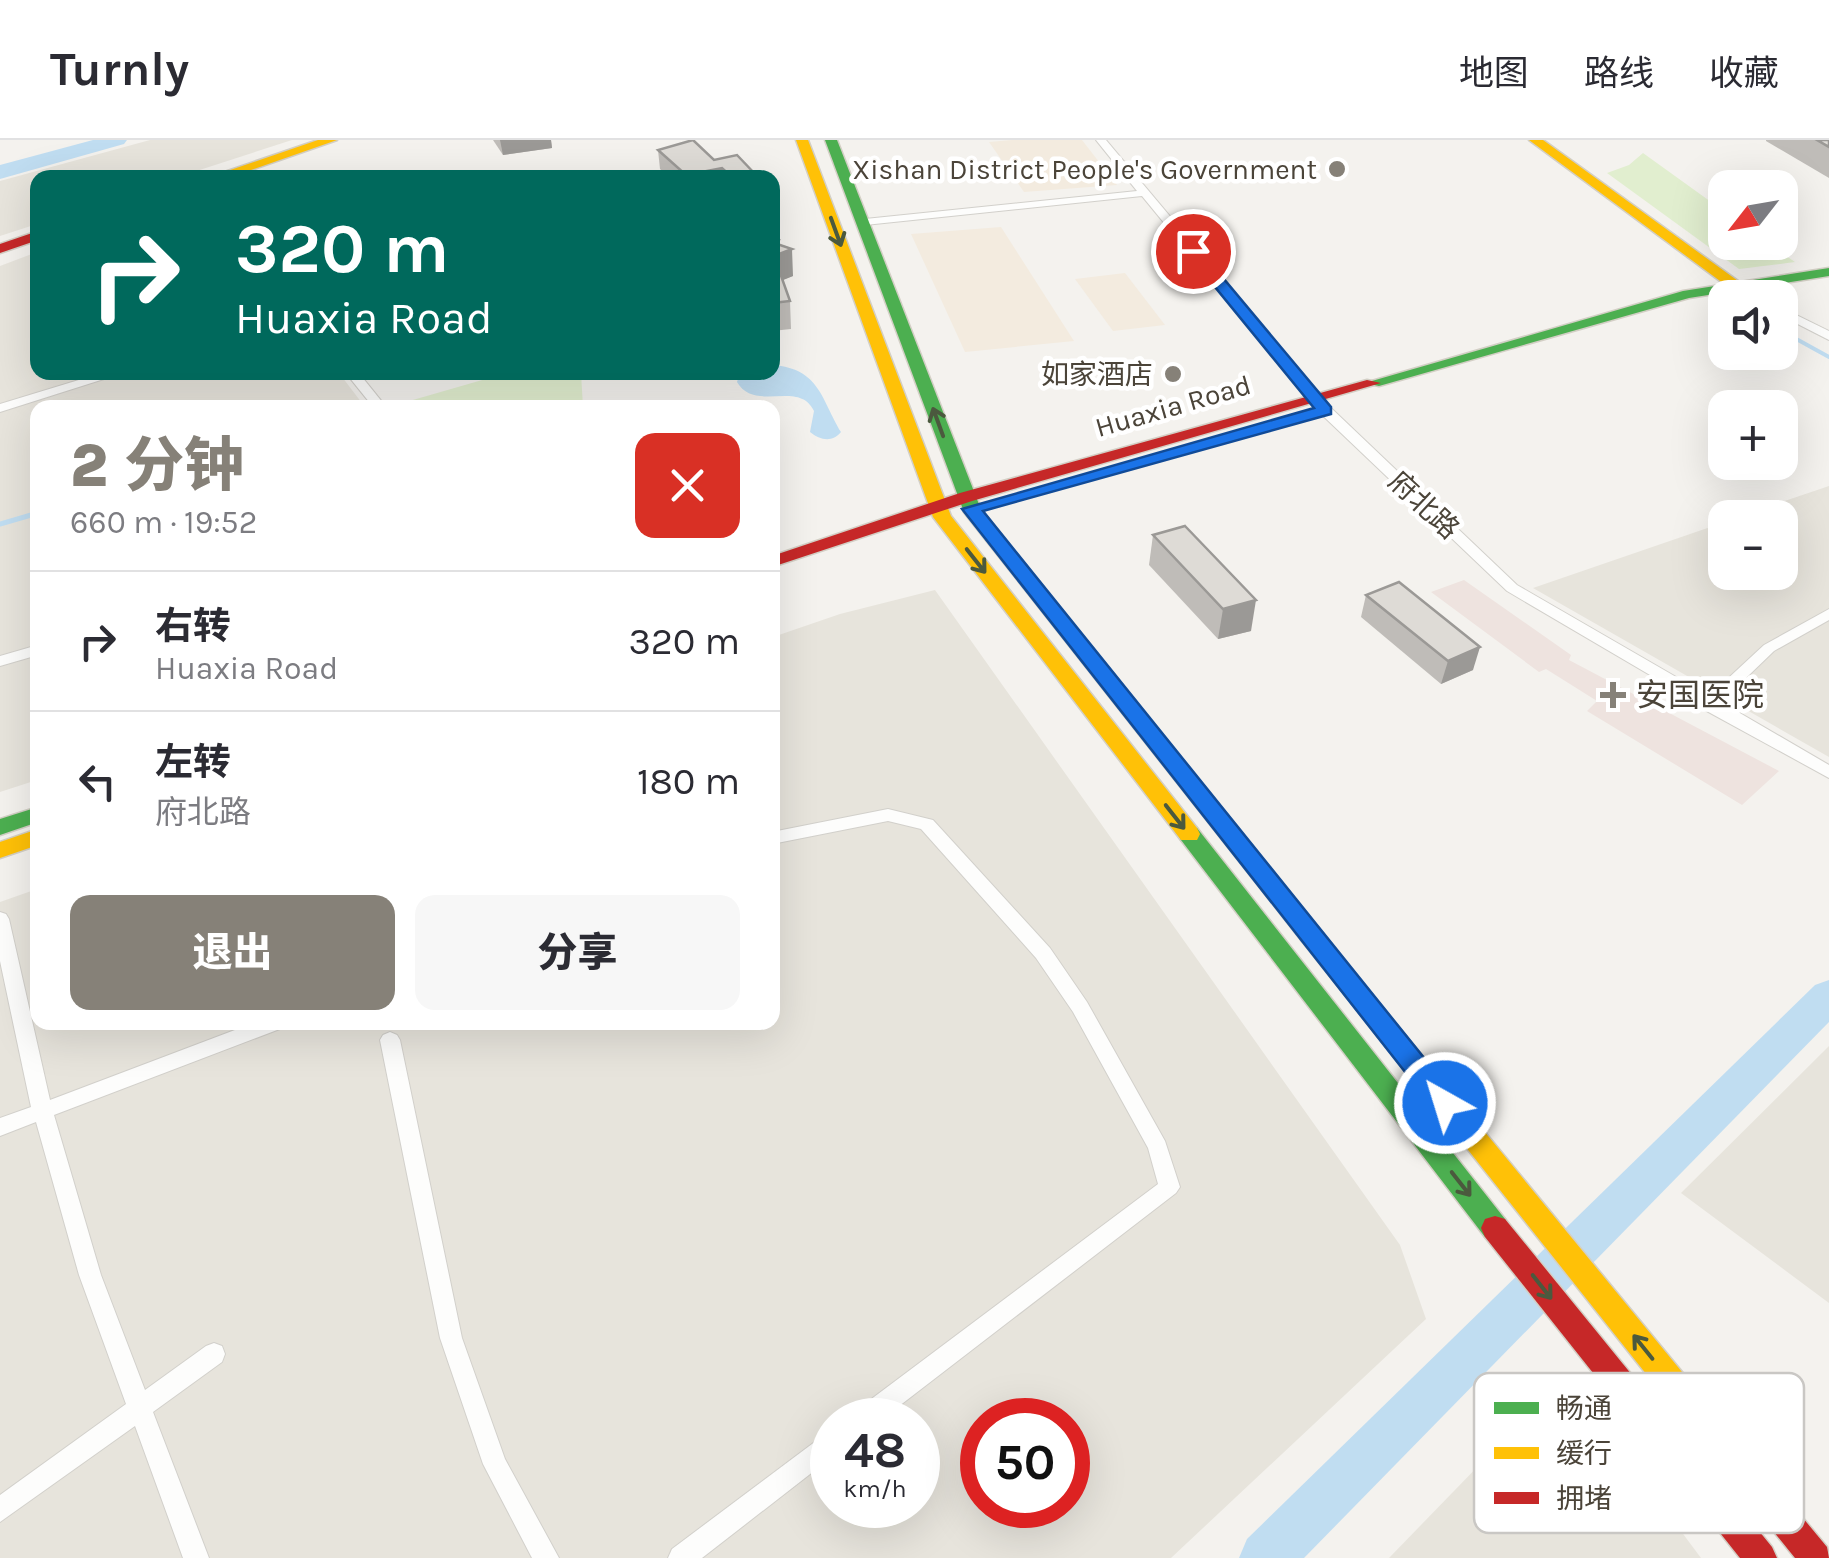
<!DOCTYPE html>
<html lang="zh">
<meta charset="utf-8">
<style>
:root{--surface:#fff;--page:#f7f7f7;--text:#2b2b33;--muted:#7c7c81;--line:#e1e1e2;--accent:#868178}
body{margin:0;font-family:Karla,"Noto Sans SC",sans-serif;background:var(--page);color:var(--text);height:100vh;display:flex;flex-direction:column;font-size:38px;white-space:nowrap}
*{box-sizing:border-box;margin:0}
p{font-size:32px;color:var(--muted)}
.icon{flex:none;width:55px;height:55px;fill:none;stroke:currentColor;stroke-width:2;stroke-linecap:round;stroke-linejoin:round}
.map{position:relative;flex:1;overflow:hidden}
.panel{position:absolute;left:30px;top:260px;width:750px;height:630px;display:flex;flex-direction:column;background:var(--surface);border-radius:20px;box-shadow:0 10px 40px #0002}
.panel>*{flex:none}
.guide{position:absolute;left:30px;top:30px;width:750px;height:210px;border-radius:20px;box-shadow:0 10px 40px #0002;background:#00695c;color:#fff;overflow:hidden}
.needle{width:65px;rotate:239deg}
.buttons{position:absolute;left:1708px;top:30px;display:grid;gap:20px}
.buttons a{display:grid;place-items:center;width:90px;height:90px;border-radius:20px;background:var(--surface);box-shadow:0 10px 40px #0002;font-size:50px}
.speed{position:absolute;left:810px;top:1258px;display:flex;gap:20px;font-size:50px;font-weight:700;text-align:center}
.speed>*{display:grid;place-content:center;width:130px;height:130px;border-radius:50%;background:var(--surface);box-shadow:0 10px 40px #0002;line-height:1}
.speed small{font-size:25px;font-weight:400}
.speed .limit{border:15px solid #d22;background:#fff;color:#111}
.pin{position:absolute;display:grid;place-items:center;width:85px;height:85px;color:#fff;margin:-42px;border:5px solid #fff;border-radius:50%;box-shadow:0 2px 10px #0007}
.me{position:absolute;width:110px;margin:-55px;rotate:321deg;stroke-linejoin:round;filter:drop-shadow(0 0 8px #0008)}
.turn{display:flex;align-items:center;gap:35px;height:210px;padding:0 40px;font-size:45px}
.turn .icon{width:130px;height:130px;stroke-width:2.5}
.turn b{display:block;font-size:70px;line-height:85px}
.round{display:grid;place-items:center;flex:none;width:105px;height:105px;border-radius:20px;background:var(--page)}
.overview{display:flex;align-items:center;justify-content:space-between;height:170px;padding:0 40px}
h1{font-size:60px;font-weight:800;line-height:75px;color:var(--accent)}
.button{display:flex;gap:20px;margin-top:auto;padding:20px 40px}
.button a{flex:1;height:115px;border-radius:20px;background:var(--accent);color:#fff;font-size:40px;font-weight:800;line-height:115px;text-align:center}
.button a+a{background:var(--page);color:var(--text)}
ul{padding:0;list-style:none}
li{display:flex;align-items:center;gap:30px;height:140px;padding:0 40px;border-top:2px solid var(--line)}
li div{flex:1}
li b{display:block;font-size:38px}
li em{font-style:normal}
header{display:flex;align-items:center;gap:60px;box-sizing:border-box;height:140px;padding:0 50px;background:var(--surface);border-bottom:2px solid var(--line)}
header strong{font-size:48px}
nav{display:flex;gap:55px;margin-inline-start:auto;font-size:35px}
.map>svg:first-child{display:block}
.residential{fill:#e7e4dc;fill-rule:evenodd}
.commercial{fill:#f3ebdf}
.medical{fill:#eee3df}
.green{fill:#e1eecf}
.water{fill:#c0ddf1}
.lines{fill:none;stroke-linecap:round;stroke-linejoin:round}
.stream-far1{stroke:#c0ddf1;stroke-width:4}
.stream{stroke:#c0ddf1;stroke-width:5}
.river{fill:#c0ddf1;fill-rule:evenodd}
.street-casing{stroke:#d2d0cb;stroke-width:2}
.fast-casing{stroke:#d3cfc5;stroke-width:3}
.slow-casing{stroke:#d3cfc5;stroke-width:3}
.jam-casing{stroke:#d3cfc5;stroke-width:3}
.street{fill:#fdfdfc;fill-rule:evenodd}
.fast{fill:#4caf50;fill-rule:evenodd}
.slow{fill:#ffc107;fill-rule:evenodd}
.jam{fill:#c62828;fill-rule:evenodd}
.wall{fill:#bfbcb8}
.shaded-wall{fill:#9b9996}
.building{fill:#dedbd6;stroke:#9b9996;stroke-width:2.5}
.oneway{stroke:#4b593e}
.route{fill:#1a73e8;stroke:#114b97;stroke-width:2.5}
.poi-dot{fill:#868178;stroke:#fff;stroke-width:4}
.labels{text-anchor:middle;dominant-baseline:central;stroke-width:9;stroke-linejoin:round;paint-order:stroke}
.far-poi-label{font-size:28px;fill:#4b4439;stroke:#fff;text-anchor:end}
.far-street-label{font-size:28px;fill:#4b4439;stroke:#fff}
.poi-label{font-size:32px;fill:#4b4439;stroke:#fff;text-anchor:start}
.key{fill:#fff;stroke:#c9c7c4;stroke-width:2.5}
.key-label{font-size:28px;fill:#4b4439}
</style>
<header>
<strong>Turnly</strong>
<nav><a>地图</a><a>路线</a><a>收藏</a></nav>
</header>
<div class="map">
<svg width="1829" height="1418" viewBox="0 0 1829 1418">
<rect width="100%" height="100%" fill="#f4f2ee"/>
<g class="residential">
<path d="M150 0H292L178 37 38 38 37 84 0 96V41Z"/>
<path d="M37 112 38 232 339 233 365 267 38 268 37 640 0 652V126Z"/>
<path d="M1829 346V617L1533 448 1725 382V432H1780V378L1737 377Z"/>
<path d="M935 450 1400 1105 1426 1179 1171 1418H0V762L37 749 38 882H772L773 497 840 474ZM832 1280H918V1365H832ZM982 1280H1068V1365H982Z"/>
<path d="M1829 906V1163L1681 1053Z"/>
<path d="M1547 1255 1581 1257 1701 1418H1389Z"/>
</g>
<g class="commercial">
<path d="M1012 0H1082L1117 45 1024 52 989 2Z"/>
<path d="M1001 87 1074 201 965 212 911 94Z"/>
<path d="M1125 133 1165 185 1113 191 1075 139Z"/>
</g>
<path class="medical" d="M1464 440 1571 515 1569 520 1779 631 1742 665 1587 571 1597 561 1546 529 1539 532 1431 452Z"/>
<g class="green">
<path d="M1643 13 1725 72V102L1767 103 1795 122 1739 129 1607 33 1629 25Z"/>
<path d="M510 232 581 233 583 267 392 266Z"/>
</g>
<path class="water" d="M773 225C820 229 821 259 841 292 832 303 820 300 810 292L814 271C799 239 755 273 737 242L739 236 772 232Z"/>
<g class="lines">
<path class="stream-far1" d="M1780 190 1829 217"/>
<path class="stream" d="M0 384 38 373"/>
<g class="river">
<path d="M93 0H127L124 4 0 39V25Z"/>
<path d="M1829 840V882L1304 1418H1239L1247 1399 1815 845Z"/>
</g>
<defs>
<g id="street">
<path d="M1096 0H1106L1330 267 1517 445 1709 556 1764 505 1829 469V480L1774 511 1721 562 1829 625V638L1703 569 1701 565 1507 451 1320 273 1142 56 865 85 860 82 865 79 1137 51Z"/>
<path d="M1753 152 1762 158H1749L1747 155Z"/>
<path d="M1780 167 1829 191V200L1780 175Z"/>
<path d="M105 232H126L0 272V264Z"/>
<path d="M345 232H358L387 268H374Z"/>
<path d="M38 505V515L0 526V516Z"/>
<path d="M888 669 933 680 1050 808 1087 862 1165 1001 1180 1047 1176 1053 881 1280H850L854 1272 1158 1044 1148 1008 1073 872 1036 818 921 689 888 681 772 704V692Z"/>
<path d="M0 772 6 774 9 779 50 960 256 882H287L285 887 54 975 101 1135 145 1250 206 1206 214 1203 222 1206 225 1214 222 1222 153 1272 209 1418H183L135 1286 0 1382V1355L126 1264 79 1135 36 982 0 996V978L31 967 0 821Z"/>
<path d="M390 892 397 895 400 900 462 1198 505 1319 559 1418H532L483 1324 440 1198 380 900 383 895Z"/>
<path d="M832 1291V1317L702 1418H668L672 1409 824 1295Z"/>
</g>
<g id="fast">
<path d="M825 0H837L982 372 979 376 973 377 964 372Z"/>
<path d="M1829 128V136L1689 158 1379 246 1365 243 1683 151Z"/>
<path d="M38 667V682L0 695V679Z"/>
<path d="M1189 686 1197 688 1505 1079 1509 1088 1505 1097 1495 1100 1485 1097 1181 700 1178 694Z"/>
</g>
<g id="slow">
<path d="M318 0H337L228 38H207Z"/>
<path d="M796 0H808L951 376 1197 688 1200 694 1197 700H1181L933 377Z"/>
<path d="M1529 0H1543L1745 146V152H1735Z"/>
<path d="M38 689V705L0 718V702Z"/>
<path d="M1310 786 1318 789 1696 1249 1700 1259 1696 1269 1685 1273 1674 1269 1302 801 1298 795 1302 789Z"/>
</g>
<g id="jam">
<path d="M38 91V100L0 113V104Z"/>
<path d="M1367 240 1381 243 972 361 772 427V416L960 353Z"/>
<path d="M973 367 979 368 1318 789 1322 795 1318 801H1302L967 376 964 372Z"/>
<path d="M1495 1076 1505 1079 1772 1407 1777 1418H1740L1485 1097 1481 1088 1485 1079Z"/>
<path d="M1685 1245 1696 1249 1827 1407 1829 1418H1795L1674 1269 1670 1259 1674 1249Z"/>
</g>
</defs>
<use href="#street" class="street-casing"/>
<use href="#fast" class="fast-casing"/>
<use href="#slow" class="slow-casing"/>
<use href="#jam" class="jam-casing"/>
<use href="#street" class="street"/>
<use href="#fast" class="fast"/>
<use href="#slow" class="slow"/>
<use href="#jam" class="jam"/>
</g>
<g class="wall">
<path d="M493 0H551L552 8 503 15Z"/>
<path d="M1766 0H1829V38L1766 1Z"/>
<path d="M658 10 714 20 756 38H670L660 29Z"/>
<path d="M772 98 779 100V105L793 136 782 140 790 161 791 189 772 191Z"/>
<path d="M1153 395 1251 491 1218 499 1149 425Z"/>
<path d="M1366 455 1473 530 1441 544 1361 477Z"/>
</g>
<g class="shaded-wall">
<path d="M500 0H551L552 8 503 15Z"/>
<path d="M722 28 723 38H687L686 35Z"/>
<path d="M779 100 780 114 792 109 793 136 776 143 774 116Z"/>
<path d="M1256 460 1251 491 1218 499 1223 469Z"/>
<path d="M1480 507 1473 530 1441 544 1448 521Z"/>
</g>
<g class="building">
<path d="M693 0 714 20 737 15 756 35 733 38 722 28 686 35 658 10Z"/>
<path d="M1817 0H1829V7Z"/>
<path d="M772 98 779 100 777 104 792 109 774 116 790 161 772 163Z"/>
<path d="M1185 386 1256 460 1223 469 1153 395Z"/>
<path d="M1399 442 1480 507 1448 521 1366 455Z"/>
</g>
<defs><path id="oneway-shaft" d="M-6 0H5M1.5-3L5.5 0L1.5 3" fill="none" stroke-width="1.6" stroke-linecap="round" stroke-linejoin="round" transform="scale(2.5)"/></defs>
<g class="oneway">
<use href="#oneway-shaft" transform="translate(836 92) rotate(70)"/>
<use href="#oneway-shaft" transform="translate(938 282) rotate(-110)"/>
<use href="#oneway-shaft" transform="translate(976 421) rotate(52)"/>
<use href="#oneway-shaft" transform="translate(1175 677) rotate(52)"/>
<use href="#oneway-shaft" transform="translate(1461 1044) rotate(52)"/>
<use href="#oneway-shaft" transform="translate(1542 1147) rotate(52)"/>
<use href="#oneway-shaft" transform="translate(1643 1207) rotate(-129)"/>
</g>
<path class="route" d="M1188 108H1198L1331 267V274L983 371 1454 955 1458 963 1454 970 1445 974 1435 970 962 369 1314 268 1188 114Z"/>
<g class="poi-dot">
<circle cx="1337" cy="29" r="10"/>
<circle cx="1173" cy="234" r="10"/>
<path d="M1608 540h10v10h10v10h-10v10h-10v-10h-10v-10h10z"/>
</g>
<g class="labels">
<g class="far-poi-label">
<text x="1317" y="29">Xishan District People's Government</text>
<text x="1153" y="234">如家酒店</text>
</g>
<g class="far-street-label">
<text transform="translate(1173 266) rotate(-16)">Huaxia Road</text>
<text transform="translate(1424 365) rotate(43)">府北路</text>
</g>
<g class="poi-label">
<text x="1636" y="555">安国医院</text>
</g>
</g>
<rect x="1474" y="1233" width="330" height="160" rx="15" class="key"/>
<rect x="1494" y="1262" width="45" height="12" fill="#4caf50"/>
<rect x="1494" y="1307" width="45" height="12" fill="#ffc107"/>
<rect x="1494" y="1352" width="45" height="12" fill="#c62828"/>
<g class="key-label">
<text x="1556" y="1278">畅通</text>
<text x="1556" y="1323">缓行</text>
<text x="1556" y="1368">拥堵</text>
</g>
</svg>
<div class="buttons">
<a><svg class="needle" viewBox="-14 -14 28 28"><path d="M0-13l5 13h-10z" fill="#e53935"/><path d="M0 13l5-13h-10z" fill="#7c7c81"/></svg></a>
<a><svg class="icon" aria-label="sound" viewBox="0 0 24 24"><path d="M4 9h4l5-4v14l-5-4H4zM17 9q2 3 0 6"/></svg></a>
<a>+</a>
<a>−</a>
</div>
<div class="speed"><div>48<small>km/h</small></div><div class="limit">50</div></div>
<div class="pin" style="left:1193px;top:111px;background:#d93025"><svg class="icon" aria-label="arrive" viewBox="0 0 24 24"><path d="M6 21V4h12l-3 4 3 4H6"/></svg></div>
<svg class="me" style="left:1445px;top:963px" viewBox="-20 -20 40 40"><circle r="17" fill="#1a73e8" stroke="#fff" stroke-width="3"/><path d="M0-11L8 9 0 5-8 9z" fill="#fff"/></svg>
<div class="guide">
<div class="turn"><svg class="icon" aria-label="right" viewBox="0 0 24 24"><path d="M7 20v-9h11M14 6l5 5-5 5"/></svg><div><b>320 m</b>Huaxia Road</div></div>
</div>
<section class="panel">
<div class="overview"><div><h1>2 分钟</h1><p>660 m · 19:52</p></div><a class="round" style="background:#d93025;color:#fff"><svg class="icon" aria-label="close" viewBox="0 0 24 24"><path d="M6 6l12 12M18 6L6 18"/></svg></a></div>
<ul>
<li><svg class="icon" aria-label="right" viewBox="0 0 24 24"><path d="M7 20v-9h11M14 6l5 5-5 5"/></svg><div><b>右转</b><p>Huaxia Road</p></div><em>320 m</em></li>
<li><svg class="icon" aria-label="left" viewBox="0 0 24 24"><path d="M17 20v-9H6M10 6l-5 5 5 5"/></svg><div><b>左转</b><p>府北路</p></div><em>180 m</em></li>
</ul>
<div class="button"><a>退出</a><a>分享</a></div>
</section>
</div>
